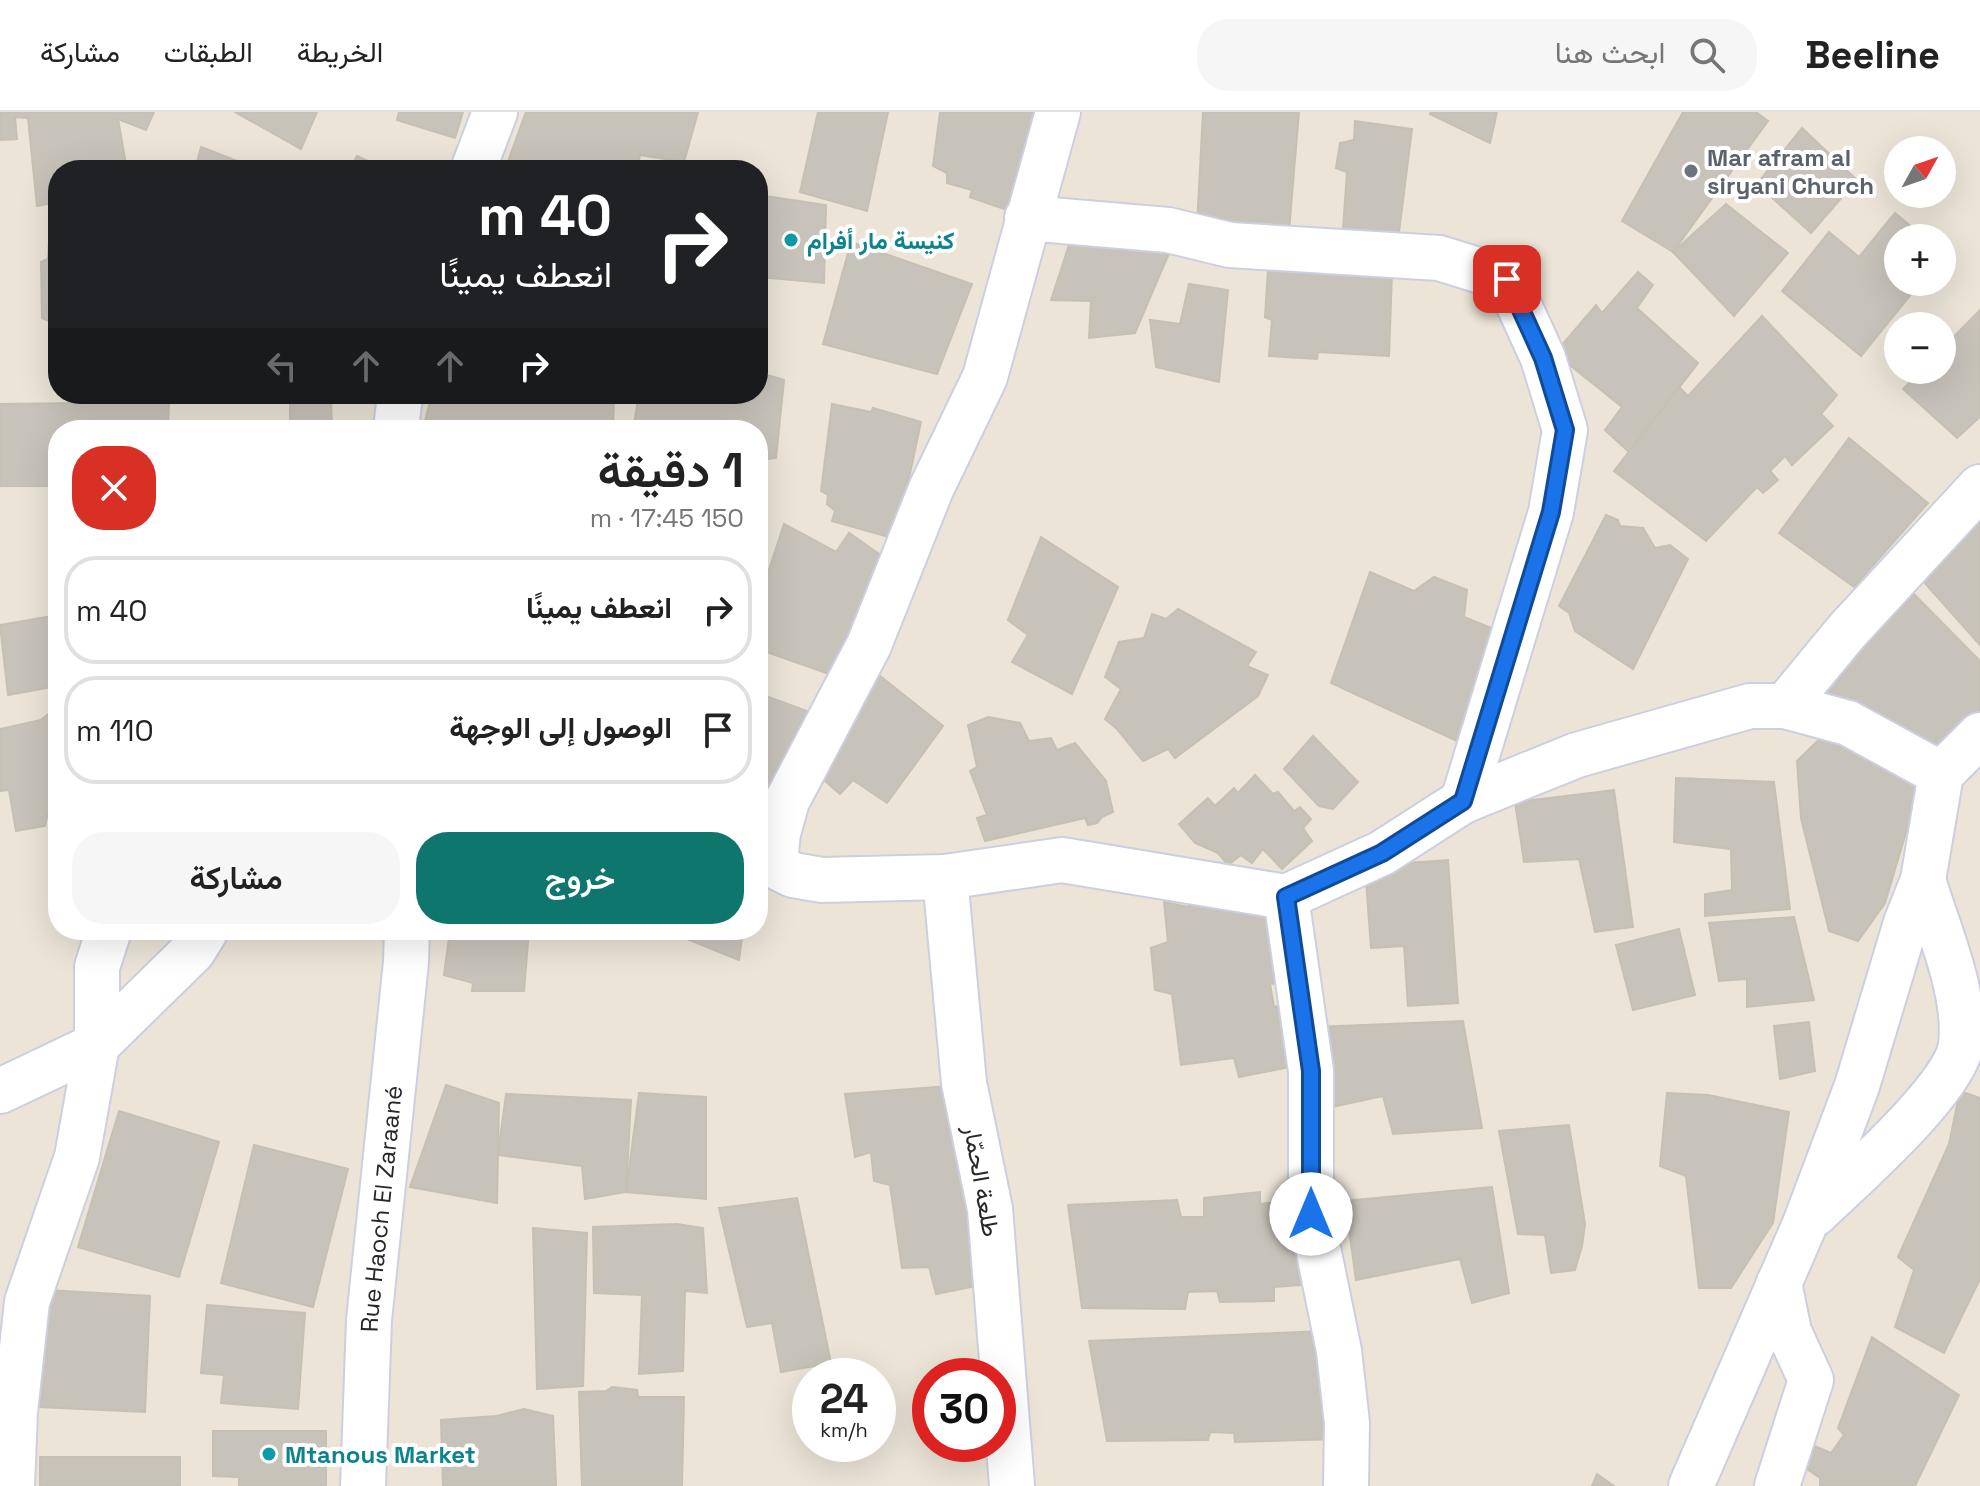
<!DOCTYPE html>
<html lang="ar">
<meta charset="utf-8">
<style>
:root{--surface:#fff;--page:#f6f6f6;--text:#222;--muted:#767676;--line:#e0e0e0;--accent:#0f766e}
body{margin:0;font-family:"Space Grotesk",Vazirmatn,sans-serif;background:var(--page);color:var(--text);direction:rtl;height:100vh;display:flex;flex-direction:column;font-size:30px;white-space:nowrap}
*{box-sizing:border-box;margin:0}
p{font-size:26px;color:var(--muted)}
.icon{flex:none;width:44px;height:44px;fill:none;stroke:currentColor;stroke-width:2;stroke-linecap:round;stroke-linejoin:round}
.map{position:relative;flex:1;overflow:hidden;direction:ltr}
.drawer{position:absolute;left:48px;top:308px;width:720px;height:520px;display:flex;flex-direction:column;background:var(--surface);border-radius:32px;box-shadow:0 8px 32px #0002;direction:rtl}
.drawer>*{flex:none}
.hud{position:absolute;left:48px;top:48px;width:720px;height:244px;border-radius:32px;box-shadow:0 8px 32px #0002;direction:rtl;background:#202124;color:#fff;overflow:hidden}
.needle{width:52px;rotate:50deg}
.fabs{position:absolute;left:1884px;top:24px;display:grid;gap:16px}
.fabs a{display:grid;place-items:center;width:72px;height:72px;border-radius:50%;background:var(--surface);box-shadow:0 8px 32px #0002;font-size:40px}
.speed{position:absolute;left:792px;top:1246px;display:flex;gap:16px;font-size:40px;font-weight:700;text-align:center}
.speed>*{display:grid;place-content:center;width:104px;height:104px;border-radius:50%;background:var(--surface);box-shadow:0 8px 32px #0002;line-height:1}
.speed small{font-size:20px;font-weight:400}
.speed .limit{border:12px solid #d22;background:#fff;color:#111}
.pin{position:absolute;display:grid;place-items:center;width:68px;height:68px;color:#fff;margin:-34px;border-radius:16px;box-shadow:0 4px 12px #0006}
.me{position:absolute;width:88px;margin:-44px;rotate:0deg;stroke-linejoin:round;filter:drop-shadow(0 0 6px #0008)}
.turn{display:flex;align-items:center;gap:28px;height:168px;padding:0 24px;font-size:36px}
.turn .icon{width:104px;height:104px;stroke-width:2.5}
.turn b{display:block;font-size:56px;line-height:68px}
.lanes{display:flex;align-items:center;height:76px;padding:0 24px;background:#0003;justify-content:center;gap:40px;direction:ltr}
.lanes .off{opacity:.35}
.round{display:grid;place-items:center;flex:none;width:84px;height:84px;border-radius:32px;background:var(--page)}
.summary{display:flex;align-items:center;justify-content:space-between;height:136px;padding:0 24px}
h1{font-size:48px;font-weight:600;line-height:60px}
.primary-button{display:flex;gap:16px;margin-top:auto;padding:16px 24px}
.primary-button a{flex:1;height:92px;border-radius:32px;background:var(--accent);color:#fff;font-size:32px;font-weight:600;line-height:92px;text-align:center}
.primary-button a+a{background:var(--page);color:var(--text)}
ul{padding:0;list-style:none}
li{display:flex;align-items:center;gap:24px;height:108px;margin:0 16px 12px;padding:0 8px;border:4px solid var(--line);border-radius:32px}
li div{flex:1}
li b{display:block;font-size:30px}
li em{font-style:normal}
header{display:flex;align-items:center;gap:48px;box-sizing:border-box;height:112px;padding:0 40px;background:var(--surface);border-bottom:2px solid var(--line)}
header strong{font-size:38px}
nav{display:flex;gap:44px;margin-inline-start:auto;font-size:28px}
.search{width:560px;height:72px;background:var(--page);display:flex;align-items:center;gap:20px;box-sizing:border-box;padding:0 28px;border-radius:32px;color:var(--muted);font-size:30px}
.map>svg:first-child{display:block}
.building{fill:#c8c3ba;stroke:#c5c0b1;stroke-width:2}
.lines{fill:none;stroke-linecap:round;stroke-linejoin:round}
.minor-casing{stroke:#cccfe1;stroke-width:48}
.minor{stroke:#fff;stroke-width:44}
.route-casing{stroke:#114b97;stroke-width:20}
.route{stroke:#1a73e8;stroke-width:14}
.worship-dot{fill:#6b7280;stroke:#fff;stroke-width:3}
.culture-dot{fill:#0f9aa8;stroke:#fff;stroke-width:3}
.labels{text-anchor:middle;dominant-baseline:central;stroke-width:8;stroke-linejoin:round;paint-order:stroke}
.worship-label{font-size:24px;font-weight:bold;fill:#5b616d;stroke:#fff;text-anchor:start}
.culture-label{font-size:24px;font-weight:bold;fill:#0d838f;stroke:#fff;text-anchor:start}
.street-label{font-size:24px;fill:#272727;stroke:#fff}
</style>
<header>
<strong>Beeline</strong>
<div class="search"><svg class="icon" aria-label="search" viewBox="0 0 24 24"><circle cx="10" cy="10" r="6"/><path d="M15 15l6 6"/></svg>ابحث هنا</div>
<nav><a>الخريطة</a><a>الطبقات</a><a>مشاركة</a></nav>
</header>
<div class="map">
<svg width="1980" height="1374" viewBox="0 0 1980 1374">
<rect width="100%" height="100%" fill="#ebe4d7"/>
<g class="building">
<path d="M0 0H154L146 18 118 7 127 58H58V90L37 94 28 6 15 5 17 27 0 28Z"/>
<path d="M235 0H317L301 37Z"/>
<path d="M399 0H463L455 26 397 8Z"/>
<path d="M526 0H698L684 50 640 43 637 58H527L507 52Z"/>
<path d="M818 0H888L867 99 800 80Z"/>
<path d="M940 0H1038L1036 15 1027 27 1007 98 970 85 972 78 947 71V61L933 54Z"/>
<path d="M1203 0H1299L1289 119 1197 114Z"/>
<path d="M1431 0H1497L1490 31 1430 2Z"/>
<path d="M1683 0H1756L1768 9 1673 140 1622 109Z"/>
<path d="M1355 9 1412 17 1398 128 1343 117 1347 60 1336 56 1340 31 1354 28Z"/>
<path d="M1802 16 1857 68 1811 121 1757 72Z"/>
<path d="M201 35 253 55 252 58H195Z"/>
<path d="M357 44 387 58H349Z"/>
<path d="M765 84 826 93 824 171 758 165V94Z"/>
<path d="M1726 92 1788 141 1734 204 1673 140Z"/>
<path d="M1895 101 1925 126H1898V170H1921L1861 244 1782 179 1829 120 1859 145Z"/>
<path d="M1071 127 1170 139 1135 221 1089 226 1091 189 1051 188Z"/>
<path d="M58 128V235H55L49 209 42 206 41 150 48 147 49 129Z"/>
<path d="M851 130 972 172 937 262 823 232Z"/>
<path d="M1268 158 1392 161 1389 244 1318 240 1317 247 1269 244 1272 208 1265 205Z"/>
<path d="M1638 160 1653 173 1637 196 1698 251 1629 340 1605 318 1622 295 1555 241 1596 193 1602 201Z"/>
<path d="M1189 172 1228 178 1219 270 1156 255 1150 208 1180 212Z"/>
<path d="M1980 198V305L1957 326 1903 277 1922 258H1942V237Z"/>
<path d="M1762 204 1837 283 1821 302 1833 314 1792 353 1785 344 1770 359 1778 368 1763 381 1757 375 1706 429 1614 359 1679 275 1688 284Z"/>
<path d="M758 260 784 268 776 346 758 348V318H633L639 282H758Z"/>
<path d="M432 282H614L613 318H418L425 309Z"/>
<path d="M331 284 332 318H290V285Z"/>
<path d="M169 290 168 318H58V374H0V292Z"/>
<path d="M832 292 871 300 873 296 921 310 896 427 832 409 835 399 827 392 828 383 821 379Z"/>
<path d="M1849 326 1928 391 1854 475 1779 421Z"/>
<path d="M1606 403 1618 408 1620 414 1643 416 1655 436 1670 433 1688 447 1633 557 1575 519 1569 501 1559 494Z"/>
<path d="M1980 407V533L1923 469Z"/>
<path d="M784 412 836 440 849 421 885 446 832 563 758 537V491Z"/>
<path d="M1041 425 1118 475 1072 582 1012 550 1028 523 1008 508Z"/>
<path d="M1370 460 1414 479 1434 465 1467 478 1464 505 1499 519 1459 630 1331 571Z"/>
<path d="M1904 472 1980 549V602L1937 650 1808 589Z"/>
<path d="M1178 497 1256 540 1247 554 1268 563 1258 584 1175 646 1168 637 1143 649 1117 617 1105 607 1121 577 1105 565 1119 530 1144 526 1152 502 1166 507Z"/>
<path d="M58 503V574L8 583 0 513Z"/>
<path d="M870 556 943 614 887 691 853 668 840 682 816 661Z"/>
<path d="M758 581 807 599 758 696Z"/>
<path d="M52 599H58V698L48 700 45 714 16 719 9 678 0 679V617L41 608Z"/>
<path d="M988 605 1020 611 1029 629 1051 626 1057 638 1075 631 1106 669 1113 700 1102 705 1097 711 1088 713 1085 706 985 729 977 706 987 703 970 659 977 655 968 613Z"/>
<path d="M1829 618 1924 660 1885 791 1858 829 1829 819 1801 706 1797 649Z"/>
<path d="M1313 624 1358 670 1333 697 1319 694 1284 657Z"/>
<path d="M1255 663 1273 682 1278 680 1294 699 1300 695 1311 707 1303 716 1312 729 1282 757 1263 737 1252 751 1241 743 1228 753 1218 741 1195 731 1179 712 1208 686 1215 694 1234 676 1238 681Z"/>
<path d="M1676 666 1774 670 1790 797 1705 804V782L1732 778 1731 737 1674 730Z"/>
<path d="M1614 678 1633 815 1595 820 1579 747 1524 750 1515 690Z"/>
<path d="M1448 748 1458 891 1408 894 1404 834 1371 836 1365 754Z"/>
<path d="M1196 783 1266 788 1278 871 1270 872 1274 895 1284 893 1290 955 1239 965 1234 946 1181 953 1172 882 1155 878 1151 836 1168 830 1164 790 1188 795Z"/>
<path d="M1794 805 1814 888 1747 895V867L1719 869 1709 811Z"/>
<path d="M1679 817 1695 883 1633 898 1616 833Z"/>
<path d="M450 818H529L524 879H472L473 871 444 863Z"/>
<path d="M665 818H743L739 848Z"/>
<path d="M1463 909 1482 1016 1393 1022 1383 984 1318 998 1315 915Z"/>
<path d="M1809 910 1815 959 1780 967 1774 914Z"/>
<path d="M446 973 499 991 497 1091 410 1075Z"/>
<path d="M949 974 976 1174 936 1182 929 1155 902 1156 890 1073 874 1069 871 1040 855 1045 845 982Z"/>
<path d="M1960 979 1980 986V1167L1944 1241 1895 1215 1914 1158 1898 1145 1949 1032Z"/>
<path d="M639 981 706 985V1087L626 1080Z"/>
<path d="M1667 981 1708 983 1789 1000 1773 1111 1731 1176H1699L1686 1064 1660 1054Z"/>
<path d="M506 982 631 988 626 1080 585 1087 582 1054 498 1043Z"/>
<path d="M119 999 219 1030 179 1165 78 1135Z"/>
<path d="M1569 1013 1585 1112 1582 1134 1575 1158 1551 1161 1545 1123 1518 1122 1499 1019Z"/>
<path d="M254 1033 348 1057 313 1195 221 1171Z"/>
<path d="M1492 1075 1509 1181 1472 1191 1460 1147 1356 1168 1345 1089Z"/>
<path d="M1260 1080V1092L1300 1087 1313 1172 1274 1175V1189L1220 1190 1217 1179 1188 1180 1185 1197 1082 1196 1068 1093 1177 1088 1181 1105H1204V1086Z"/>
<path d="M797 1086 831 1251 781 1260 772 1211 747 1215 719 1096Z"/>
<path d="M677 1112 703 1116 707 1181 685 1179 683 1259 639 1262 642 1183 594 1181 593 1115Z"/>
<path d="M533 1116 587 1121 583 1274 537 1277Z"/>
<path d="M46 1178 150 1184 145 1300 40 1295Z"/>
<path d="M207 1193 305 1201 298 1297 221 1291 224 1263 201 1261Z"/>
<path d="M1324 1219 1336 1327 1235 1330 1234 1321 1210 1320 1208 1328 1107 1329 1089 1229Z"/>
<path d="M1872 1225 1959 1283 1915 1374H1820V1366L1807 1357 1812 1333 1831 1341 1844 1323 1838 1316Z"/>
<path d="M612 1275 637 1278 638 1285H684L682 1374H582L579 1280 606 1279Z"/>
<path d="M524 1297 553 1304 556 1374H443L441 1308 496 1304Z"/>
<path d="M213 1319H326V1374H239V1365L213 1364Z"/>
<rect x="40" y="1345" width="140" height="29"/>
<path d="M1597 1362 1614 1374H1592Z"/>
</g>
<g class="lines">
<defs>
<g id="minor">
<path d="M1058 0 985 265 931 377 869 533 787 689 778 721 776 740 779 756 793 763 822 768 945 765 1062 748 1286 785 1382 741 1463 689 1577 643 1750 594H1785L1848 611 1941 662"/>
<path d="M473 58 495 0"/>
<path d="M1027 106 1168 118 1230 133 1439 146 1507 167 1543 246 1565 318 1551 400 1463 689"/>
<path d="M396 318 400 282"/>
<path d="M1785 594 1847 519 1980 375"/>
<path d="M945 765 964 971 990 1097 1012 1374"/>
<path d="M1286 785 1311 959V1102L1339 1239 1347 1311 1346 1374"/>
<path d="M0 979 97 933 193 839 206 818"/>
<path d="M1815 1102C1849 1069 1955 977 1961 933 1967 881 1938 817 1923 768"/>
<path d="M12 1374 15 1300 27 1190 77 1045 97 933V855L109 818"/>
<path id="s1" d="M363 1374 369 1208 406 850 407 818"/>
<path d="M1691 1374 1805 1112 1857 974 1906 811 1923 768 1941 662 1980 623"/>
<path d="M1777 1374 1811 1268 1789 1220 1779 1171"/>
</g>
</defs>
<use href="#minor" class="minor-casing"/>
<use href="#minor" class="minor"/>
</g>
<g class="lines">
<defs>
<path id="route" d="M1311 1102V959L1286 785 1382 741 1463 689 1551 400 1565 318 1543 246 1507 167"/>
</defs>
<use href="#route" class="route-casing"/>
<use href="#route" class="route"/>
</g>
<circle class="worship-dot" cx="1691" cy="59" r="8"/>
<g class="culture-dot">
<circle cx="791" cy="128" r="8"/>
<circle cx="269" cy="1342" r="8"/>
</g>
<g class="labels">
<g class="worship-label">
<text x="1707" y="45">Mar afram al<tspan x="1707" dy="28">siryani Church</tspan></text>
</g>
<g class="culture-label">
<text x="807" y="128">كنيسة مار أفرام</text>
<text x="285" y="1342">Mtanous Market</text>
</g>
<g class="street-label">
<text transform="translate(982 1069) rotate(80)">طلعة الحمّار</text>
<text stroke="none"><textPath href="#s1" startOffset="278">Rue Haoch El Zaraané</textPath></text>
</g>
</g>
</svg>
<div class="fabs">
<a><svg class="needle" viewBox="-14 -14 28 28"><path d="M0-13l5 13h-10z" fill="#e53935"/><path d="M0 13l5-13h-10z" fill="#767676"/></svg></a>
<a>+</a>
<a>−</a>
</div>
<div class="speed"><div>24<small>km/h</small></div><div class="limit">30</div></div>
<div class="pin" style="left:1507px;top:167px;background:#d93025"><svg class="icon" aria-label="arrive" viewBox="0 0 24 24"><path d="M6 21V4h12l-3 4 3 4H6"/></svg></div>
<svg class="me" style="left:1311px;top:1102px" viewBox="-20 -20 40 40"><circle r="19" fill="#fff"/><path d="M0-13L10 11 0 6-10 11z" fill="#1a73e8"/></svg>
<div class="hud">
<div class="turn"><svg class="icon" aria-label="right" viewBox="0 0 24 24"><path d="M7 20v-9h11M14 6l5 5-5 5"/></svg><div><b>40 m</b>انعطف يمينًا</div></div>
<div class="lanes"><svg class="icon off" aria-label="left" viewBox="0 0 24 24"><path d="M17 20v-9H6M10 6l-5 5 5 5"/></svg><svg class="icon off" aria-label="ahead" viewBox="0 0 24 24"><path d="M12 20V5M6 11l6-6 6 6"/></svg><svg class="icon off" aria-label="ahead" viewBox="0 0 24 24"><path d="M12 20V5M6 11l6-6 6 6"/></svg><svg class="icon" aria-label="right" viewBox="0 0 24 24"><path d="M7 20v-9h11M14 6l5 5-5 5"/></svg></div>
</div>
<section class="drawer">
<div class="summary"><div><h1>1 دقيقة</h1><p>150 m · 17:45</p></div><a class="round" style="background:#d93025;color:#fff"><svg class="icon" aria-label="close" viewBox="0 0 24 24"><path d="M6 6l12 12M18 6L6 18"/></svg></a></div>
<ul>
<li><svg class="icon" aria-label="right" viewBox="0 0 24 24"><path d="M7 20v-9h11M14 6l5 5-5 5"/></svg><div><b>انعطف يمينًا</b></div><em>40 m</em></li>
<li><svg class="icon" aria-label="arrive" viewBox="0 0 24 24"><path d="M6 21V4h12l-3 4 3 4H6"/></svg><div><b>الوصول إلى الوجهة</b></div><em>110 m</em></li>
</ul>
<div class="primary-button"><a>خروج</a><a>مشاركة</a></div>
</section>
</div>
